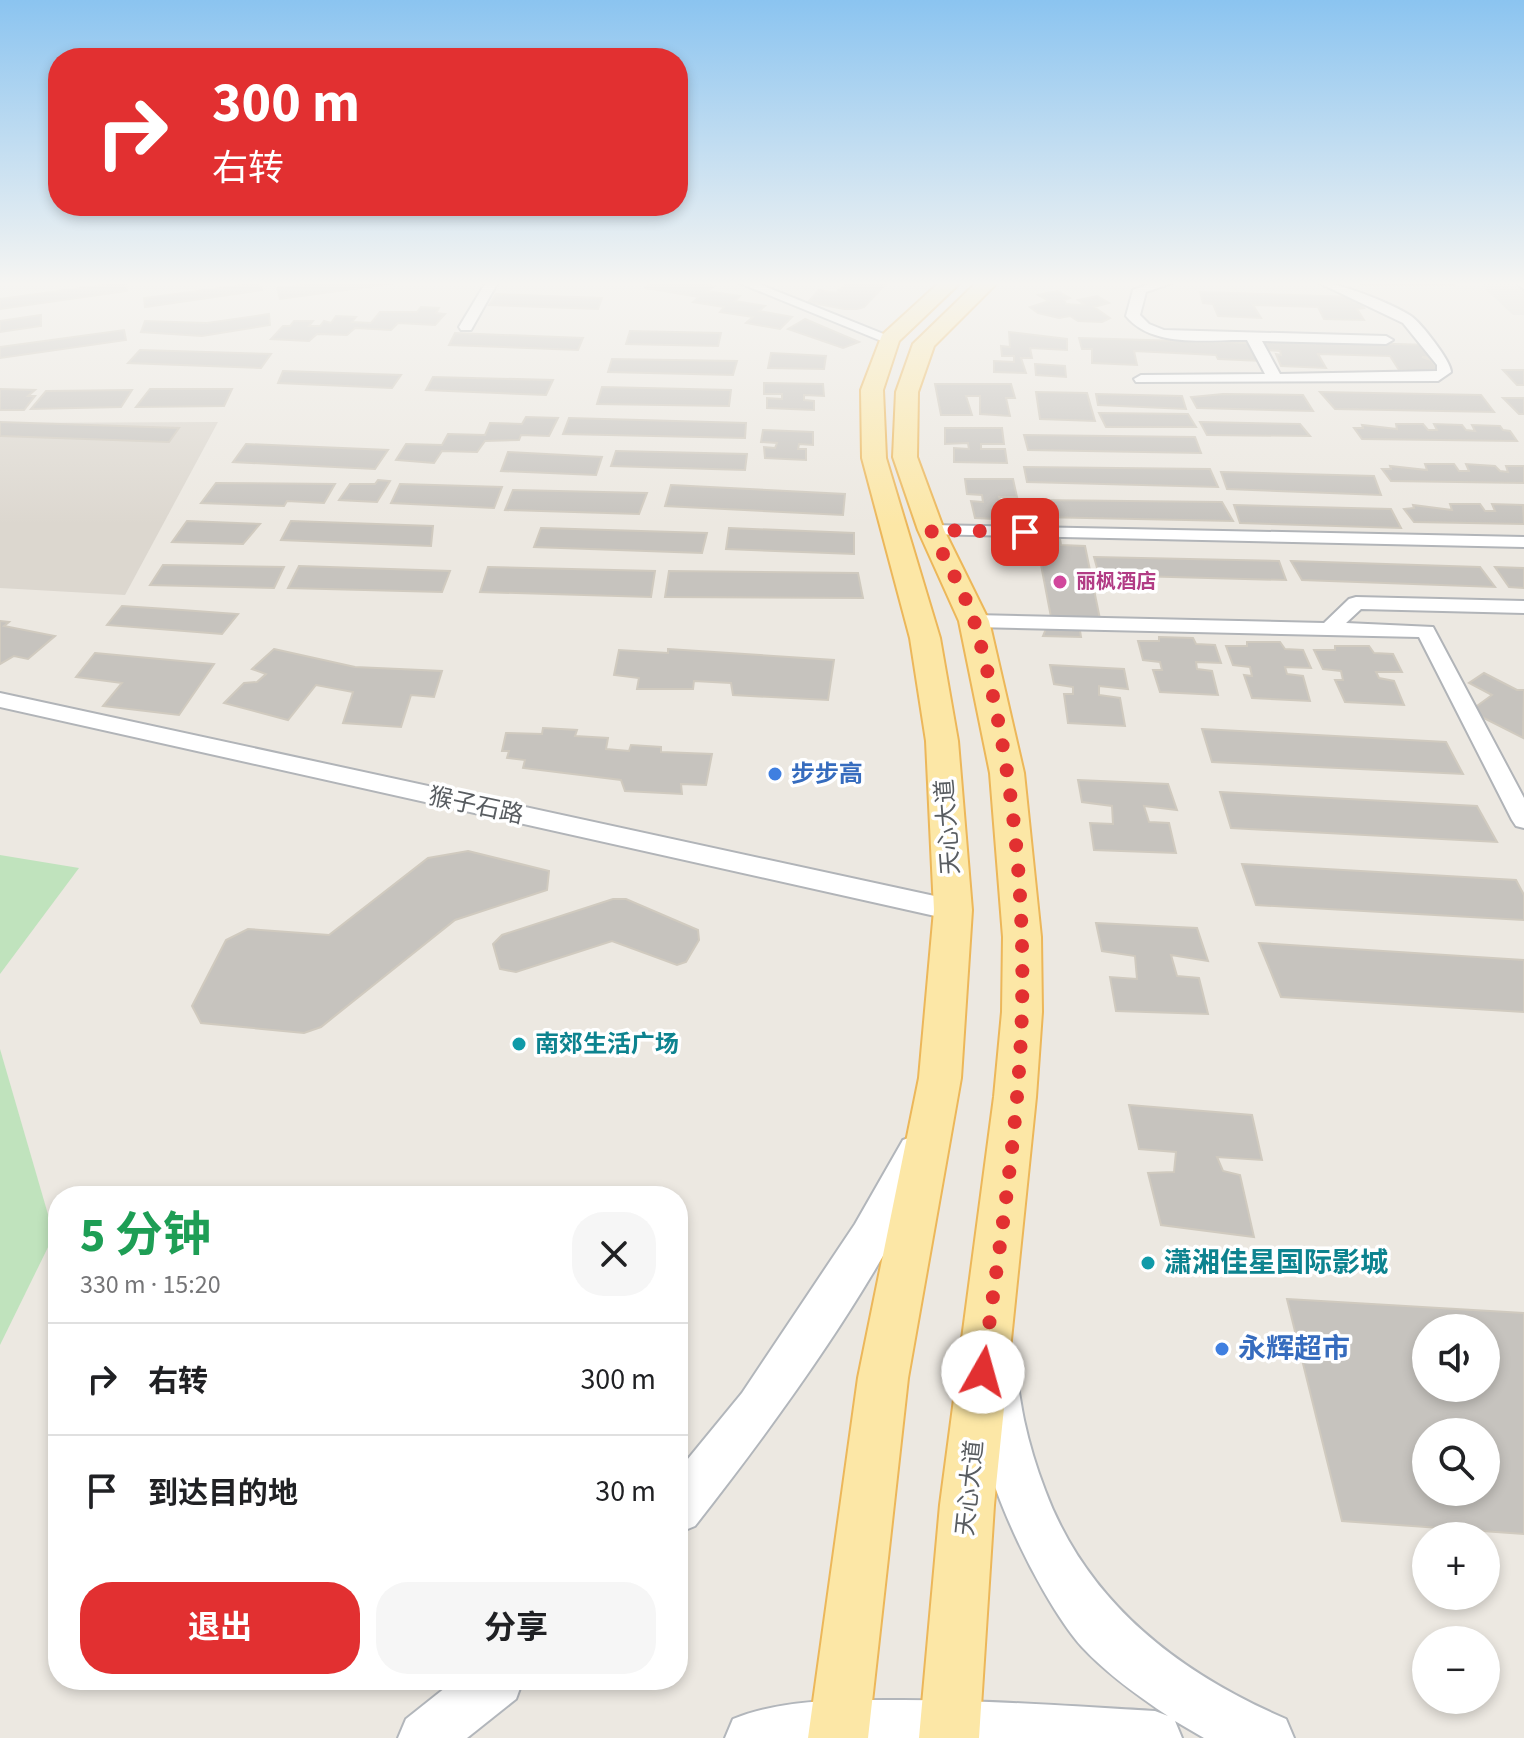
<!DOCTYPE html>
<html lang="zh">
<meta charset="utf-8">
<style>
:root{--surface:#fff;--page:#f6f6f6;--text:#202124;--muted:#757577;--line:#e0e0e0;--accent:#e23031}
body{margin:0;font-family:"Source Sans 3","Noto Sans SC",sans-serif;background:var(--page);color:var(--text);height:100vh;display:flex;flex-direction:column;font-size:30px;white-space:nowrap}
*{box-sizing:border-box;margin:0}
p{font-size:26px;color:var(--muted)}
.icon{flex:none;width:44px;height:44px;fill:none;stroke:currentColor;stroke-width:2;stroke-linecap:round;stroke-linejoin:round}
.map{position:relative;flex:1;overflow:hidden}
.drawer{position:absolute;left:48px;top:1186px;width:640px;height:504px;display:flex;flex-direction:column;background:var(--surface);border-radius:32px;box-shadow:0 4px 12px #0003}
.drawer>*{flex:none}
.hud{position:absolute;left:48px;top:48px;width:640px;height:168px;border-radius:32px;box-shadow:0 4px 12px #0003;background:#e23031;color:#fff;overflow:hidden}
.fabs{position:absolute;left:1412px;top:1314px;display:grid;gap:16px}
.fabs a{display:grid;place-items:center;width:88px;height:88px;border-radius:50%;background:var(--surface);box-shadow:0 4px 12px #0003;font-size:40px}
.pin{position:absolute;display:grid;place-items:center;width:68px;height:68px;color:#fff;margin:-34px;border-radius:16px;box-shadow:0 4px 12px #0006}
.me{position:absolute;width:88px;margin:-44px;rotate:7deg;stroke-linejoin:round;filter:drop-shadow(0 0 6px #0008)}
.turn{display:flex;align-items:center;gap:28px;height:168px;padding:0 32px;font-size:36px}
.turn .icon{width:104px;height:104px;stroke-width:2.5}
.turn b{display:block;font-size:56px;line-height:68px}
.round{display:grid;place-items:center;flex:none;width:84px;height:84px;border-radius:32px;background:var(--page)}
.head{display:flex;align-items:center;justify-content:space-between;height:136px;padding:0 32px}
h1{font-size:48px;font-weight:700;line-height:60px;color:#1e9e55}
.cta{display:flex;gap:16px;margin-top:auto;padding:16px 32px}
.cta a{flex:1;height:92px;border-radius:32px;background:var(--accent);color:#fff;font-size:32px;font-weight:700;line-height:92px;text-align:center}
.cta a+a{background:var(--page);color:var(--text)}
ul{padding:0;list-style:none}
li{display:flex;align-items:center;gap:24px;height:112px;padding:0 32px;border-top:2px solid var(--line)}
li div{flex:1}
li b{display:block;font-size:30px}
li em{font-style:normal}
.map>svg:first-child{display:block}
.industrial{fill:#dddad5}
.education{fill:#dcd7cf}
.green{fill:#c0e3bd}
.building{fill:#c6c3be;stroke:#d0cabf;stroke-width:2;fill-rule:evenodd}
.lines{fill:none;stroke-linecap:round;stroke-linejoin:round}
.lane-casing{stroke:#b1b4b8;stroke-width:4}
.street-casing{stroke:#b1b4b8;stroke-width:4}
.secondary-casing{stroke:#b2b6bb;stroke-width:4}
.primary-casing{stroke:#ecb75a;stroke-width:4}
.lane{fill:#fff;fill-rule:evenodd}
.street{fill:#fff;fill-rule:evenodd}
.secondary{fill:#fff;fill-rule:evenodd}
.primary{fill:#fce7a6;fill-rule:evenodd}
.route{stroke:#e23031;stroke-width:14;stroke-dasharray:0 25.2}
.hotel-dot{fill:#d1479c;stroke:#fff;stroke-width:3}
.shop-dot{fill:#3f7fe0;stroke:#fff;stroke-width:3}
.culture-dot{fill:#0f9aa8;stroke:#fff;stroke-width:3}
.labels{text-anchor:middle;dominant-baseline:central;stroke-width:7;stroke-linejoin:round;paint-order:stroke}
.far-hotel-label{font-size:20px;font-weight:bold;fill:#b23c85;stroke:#fff;text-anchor:start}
.shop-label{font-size:24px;font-weight:bold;fill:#366cbe;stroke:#fff;text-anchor:start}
.street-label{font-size:24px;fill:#595d61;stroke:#fff}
.culture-label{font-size:24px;font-weight:bold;fill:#0d838f;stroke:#fff;text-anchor:start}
.near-culture-label{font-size:28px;font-weight:bold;fill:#0d838f;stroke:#fff;text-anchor:start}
.near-shop-label{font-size:28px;font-weight:bold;fill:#366cbe;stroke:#fff;text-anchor:start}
</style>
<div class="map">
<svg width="1524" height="1738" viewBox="0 0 1524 1738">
<rect width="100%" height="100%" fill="#ece8e1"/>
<path class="industrial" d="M1478 282H1524V315H1513Z"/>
<path class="education" d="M218 422 125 595 0 588V423Z"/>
<g class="green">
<path d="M0 855 79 868 0 974Z"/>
<path d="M0 1049 54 1235 0 1345Z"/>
</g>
<g class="building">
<path d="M126 282 127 291 0 309V299Z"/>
<path d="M324 282H405L280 299 277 288Z"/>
<path d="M653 282H690L715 286 706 291 740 296 735 301 765 306 759 311 792 317 780 329 746 323 753 317 720 312 724 307 693 302 699 297 645 288Z"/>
<path d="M847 282 887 283 864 307 857 309H844L808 302 819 290 836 293Z"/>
<path d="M1360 282H1452L1455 285H1362Z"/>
<path d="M258 283 262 290 145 307 144 298Z"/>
<path d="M1057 291 1070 298 1064 300 1066 304 1079 305 1084 304 1078 300 1097 296 1109 303 1094 307 1110 318 1102 322 1078 321 1070 316 1059 318 1038 313 1030 307 1049 301 1038 295Z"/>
<path d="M1200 292 1355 297 1364 308 1357 309 1364 320 1324 319 1318 307 1253 305 1261 318 1218 316 1213 304 1203 303Z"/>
<path d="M496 294 602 298 598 309 489 305Z"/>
<path d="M421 307 439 308 436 313 445 314 435 325 398 323 391 330 355 328 347 335 317 334 309 341 271 339 283 326H290L294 321H313L309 326H320L324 321 331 323 336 316 356 317 352 322 371 323 380 312H417Z"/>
<path d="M269 314 270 325 202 336 141 332 145 321 207 323Z"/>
<path d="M41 315V326L0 332V321Z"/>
<path d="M805 319 859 342 843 348 788 329Z"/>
<path d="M124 330 126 340 0 358V347Z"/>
<path d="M630 331 721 333 718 346 626 344Z"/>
<path d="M1009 332 1067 339V350L1030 348 1032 358H1021L1026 373 994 372V361L1014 362V356H1002L1001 346 1010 347Z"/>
<path d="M455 333 583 338 578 350 449 345Z"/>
<path d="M1079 338 1251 343 1261 361 1218 359 1216 355 1134 351 1137 365 1092 363V349H1082Z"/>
<path d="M1260 340 1430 345 1440 358 1422 357 1431 360 1440 372 1399 370 1390 356 1318 354 1326 368 1281 366 1276 354 1281 355 1280 351 1265 350Z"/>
<path d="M140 350 271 354 261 368 128 363Z"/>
<path d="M771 353 826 356 824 369 768 368Z"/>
<path d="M612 359 737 361 733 375 608 372Z"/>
<path d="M1035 364 1065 366 1066 377 1036 375Z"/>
<path d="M1503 370H1524V385H1517Z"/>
<path d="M283 371 401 375 392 388 278 383Z"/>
<path d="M433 377 553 380 546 395 426 390Z"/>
<path d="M764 383 823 384 824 396 804 395V400L814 401V410L767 408V398L782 399V394H764Z"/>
<path d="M935 384H1011L1015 398H1006L1010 416 980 414V396H966L972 415H941Z"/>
<path d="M602 387 731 390 729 406 597 404Z"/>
<path d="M0 389 35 390 28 396H35L24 410H0Z"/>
<path d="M150 389H232L224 406 136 407Z"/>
<path d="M132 390 121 407 31 409 46 391Z"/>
<path d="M1036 392 1087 393 1095 421 1040 419Z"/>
<path d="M1320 392 1481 395 1494 412 1335 409Z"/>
<path d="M1096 394 1182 396 1186 409 1098 405Z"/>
<path d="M1223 394 1303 395 1313 411 1197 408 1191 397Z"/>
<path d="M1503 398H1524V414H1519Z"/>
<path d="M1099 413 1188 414 1196 427H1106Z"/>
<path d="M526 417 558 418 549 436 521 435 519 440 485 441 477 452 442 451 434 463 396 460 406 444 442 445 448 434 485 435 490 423 522 424Z"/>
<path d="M569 418 746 423 745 438 563 434Z"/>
<path d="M0 422 179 428 169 442 0 436Z"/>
<path d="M1200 422 1300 424 1310 436 1207 435Z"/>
<path d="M1396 424H1423L1428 430H1437L1434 424 1462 425 1466 430 1475 431 1472 425 1500 426 1503 430 1510 431 1517 441 1362 439 1354 428H1363L1362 425 1397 429Z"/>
<path d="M945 428H1002L1004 444H981V449H1005L1007 463 954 462V448L969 449 968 443 945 444Z"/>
<path d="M763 430 813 432V445L799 444 798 449H806V460L765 458 764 447 775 448 777 443 761 442Z"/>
<path d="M1024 435 1195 437 1201 453 1028 450Z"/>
<path d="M246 444 388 450 375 469 233 462Z"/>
<path d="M616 451 747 454 745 470 611 466Z"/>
<path d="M508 452 602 457 596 475 501 471Z"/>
<path d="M1425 464H1454L1459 471H1469L1466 464 1495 466 1500 471 1508 472 1506 466H1524V483L1391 481 1382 469H1391L1390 466 1427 470Z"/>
<path d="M1024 467 1210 469 1218 487 1027 482Z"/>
<path d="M1221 472 1374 476 1381 495 1227 489Z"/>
<path d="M965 479H1013L1017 497H999L1001 503 1016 504 1020 520 975 518 971 501 983 502 982 495 967 494Z"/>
<path d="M378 480 390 481 377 502 339 500 350 484H375Z"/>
<path d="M216 483 335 484 324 503 287 501 284 506 201 503Z"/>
<path d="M400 484 502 487 494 508 391 503Z"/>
<path d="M671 485 845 494 843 515 665 506Z"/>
<path d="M513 490 647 493 639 514 505 510Z"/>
<path d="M1034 500 1222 502 1233 521 1038 517Z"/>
<path d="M1450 504H1480L1485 511H1495L1492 504 1523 505 1524 524 1414 522 1404 509 1414 508 1413 505 1452 510Z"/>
<path d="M1234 505 1391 509 1401 528 1240 523Z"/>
<path d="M187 521 260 524 243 544 172 542Z"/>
<path d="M291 521 433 526 431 546 281 540Z"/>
<path d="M1020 526H1040L1041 538 1060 539 1061 545 1085 546 1100 619 1078 618 1081 637 1043 636 1051 617 1037 544Z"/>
<path d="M541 528 707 533 702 553 534 547Z"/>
<path d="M729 528 854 533V554L726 549Z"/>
<path d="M1094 557 1279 561 1286 580 1099 575Z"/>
<path d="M1291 561 1480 567 1495 587 1302 580Z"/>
<path d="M163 565 284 567 274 588 150 585Z"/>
<path d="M299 566 450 571 442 592 288 588Z"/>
<path d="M488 567 655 571 651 597 480 592Z"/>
<path d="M1495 567 1524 568V588L1509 587Z"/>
<path d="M669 571 858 573 863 598 665 597Z"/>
<path d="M122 606 182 610 238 614 222 634 107 625Z"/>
<path d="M0 621 9 622 4 626 55 636 28 659 14 656 0 664Z"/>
<path d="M1159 637 1193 638 1196 644 1215 645 1221 663 1196 662 1197 669 1212 671 1218 695 1160 692 1153 670H1162L1160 662 1143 660 1138 641H1159Z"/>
<path d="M1247 642H1280L1285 649 1303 650 1311 668 1285 667 1287 674 1303 676 1310 701 1252 698 1244 675 1252 676 1250 667 1233 665 1226 646H1247Z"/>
<path d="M1335 646H1369L1374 653 1393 654 1402 672H1376L1379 678 1394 681 1404 705 1345 702 1335 680H1343L1341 671 1323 669 1314 650H1335Z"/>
<path d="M274 649 355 667 442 671 434 697 411 695 401 727 343 723 353 692 316 685 288 720 224 703 244 683 257 682 266 674 252 669Z"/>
<path d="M668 649 834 660 828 700 733 695 731 683 694 681 693 689H637L639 678 614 675 619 650 668 653Z"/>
<path d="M95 653 214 664 179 715 103 706 122 683 76 677Z"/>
<path d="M1050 665 1124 669 1128 689 1099 686V695L1120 698 1125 726 1068 723 1064 694H1073V687L1054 684Z"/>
<path d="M1484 673 1517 690H1524L1523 738 1470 711 1492 695 1469 683Z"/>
<path d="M543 728 577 730 575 736 608 738 606 749 629 751 631 745 661 747V752L712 754 706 785 681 784 682 794 625 791 621 780 523 768 525 760 507 758 509 751H502L506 733 542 734Z"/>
<path d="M1202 729 1446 742 1463 774 1212 762Z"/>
<path d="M1078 780 1168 784 1177 810 1144 806 1149 822 1169 823 1176 853 1094 850 1090 823 1113 824 1112 806 1082 802Z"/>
<path d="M1220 792 1477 806 1497 842 1231 828Z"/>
<path d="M468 851 549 871 547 890 455 920 321 1027 304 1033 201 1023 192 1006 226 940 248 929 329 935 428 858Z"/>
<path d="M1242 864 1516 880 1524 895V920L1256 905Z"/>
<path d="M613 899H626L698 930 699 940 686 962 677 965 612 941 516 972 500 969 493 944 502 935Z"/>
<path d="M1096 923 1197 928 1208 961 1171 955 1177 976 1199 978 1208 1014 1116 1011 1110 977 1137 979 1135 956 1102 951Z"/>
<path d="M1259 943 1524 960V1012L1281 997Z"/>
<path d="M1129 1105 1252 1115 1262 1160 1217 1157 1223 1171 1240 1175 1254 1237 1161 1225 1148 1173 1174 1172 1176 1152 1139 1149Z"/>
<path d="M1287 1299 1524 1313V1534L1342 1521ZM1426 1328H1486V1388H1426ZM1426 1432H1486V1492H1426Z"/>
</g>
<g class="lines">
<defs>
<path id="lane" d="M1515 282H1521L1524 284V289Z"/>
<g id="street">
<path d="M486 282H498L471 330H461L459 327Z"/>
<path d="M737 282H754L896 339 884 342Z"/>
<path d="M1155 282H1174L1146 292 1140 315 1149 324 1164 330 1386 336 1393 340 1386 344 1262 341 1280 374 1437 371V365L1403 323 1317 282C1336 281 1393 304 1411 316 1421 323 1451 361 1451 372L1438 381 1136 382 1134 379 1141 375 1265 374 1247 340C1208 339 1153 349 1126 316L1133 290Z"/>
<path d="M931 525 1524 537V547L925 534 922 530 925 526Z"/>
<path d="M1356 597 1524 601V613L1361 609 1346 623 1433 627 1524 798V828L1516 826 1512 820 1419 637 974 627 964 621 974 615 1324 623 1349 599Z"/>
<path d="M0 693 953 900 962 903 965 910 962 917 953 920 0 707Z"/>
</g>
<g id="secondary">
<path d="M917 1135 931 1140 937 1153C876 1285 784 1412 695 1526L678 1533V1471L742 1393 855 1224 903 1140Z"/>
<path d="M996 1360 1012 1366C1019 1384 1020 1401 1024 1420 1029 1443 1036 1467 1045 1490 1087 1603 1179 1673 1286 1719L1294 1738H1204L1175 1721 1182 1738H725L733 1719C779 1700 836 1700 885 1700 975 1699 1065 1706 1155 1711L1168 1716C1138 1696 1107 1674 1082 1647 1038 1598 954 1429 980 1366Z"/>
<path d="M455 1680H523L516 1699 467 1738H398L406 1719Z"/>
</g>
<g id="primary">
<path d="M940 282H961L899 341 883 390 886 458 940 638 958 741 972 910 961 1078 908 1378 868 1738H808L858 1378 919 1078 934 910 926 741 910 638 862 458 861 390 882 335Z"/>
<path d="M977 282H998L934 346 918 392 917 457 944 530 989 621 1024 773 1041 937 1042 1012 1036 1097 994 1505 979 1738H919L940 1505 994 1097 1002 1012 1003 937 990 773 959 621 918 530 893 457 896 392 913 344Z"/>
</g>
</defs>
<use href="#lane" class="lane-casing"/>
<use href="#street" class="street-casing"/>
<use href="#secondary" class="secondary-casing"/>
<use href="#primary" class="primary-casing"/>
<use href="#lane" class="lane"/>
<use href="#street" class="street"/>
<use href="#secondary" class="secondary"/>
<use href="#primary" class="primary"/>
</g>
<linearGradient id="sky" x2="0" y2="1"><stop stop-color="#8bc4f0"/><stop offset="0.54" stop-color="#f6f5f2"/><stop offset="1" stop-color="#f6f5f2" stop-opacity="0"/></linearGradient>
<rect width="1524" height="525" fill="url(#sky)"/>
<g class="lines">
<path class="route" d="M983 1372C998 1252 1019 1130 1022 1009 1025 880 1010 747 975 624 965 592 945 560 931 530L1025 532"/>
</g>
<circle class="hotel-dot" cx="1060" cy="582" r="8"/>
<g class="shop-dot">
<circle cx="775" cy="774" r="8"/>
<circle cx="1222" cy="1349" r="8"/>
</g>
<g class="culture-dot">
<circle cx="519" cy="1044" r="8"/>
<circle cx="1148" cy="1263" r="8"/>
</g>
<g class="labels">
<g class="far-hotel-label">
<text x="1076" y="582">丽枫酒店</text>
</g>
<g class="shop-label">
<text x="791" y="774">步步高</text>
</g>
<g class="street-label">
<text transform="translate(476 806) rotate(12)">猴子石路</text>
<text transform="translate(948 827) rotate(-94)">天心大道</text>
<text transform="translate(970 1488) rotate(-84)">天心大道</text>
</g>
<g class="culture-label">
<text x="535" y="1044">南郊生活广场</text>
</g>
<g class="near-culture-label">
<text x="1164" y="1263">潇湘佳星国际影城</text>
</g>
<g class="near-shop-label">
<text x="1238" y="1349">永辉超市</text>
</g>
</g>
</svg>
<div class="fabs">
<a><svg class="icon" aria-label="sound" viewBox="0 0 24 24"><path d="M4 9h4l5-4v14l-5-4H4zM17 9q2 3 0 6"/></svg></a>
<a><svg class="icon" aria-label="search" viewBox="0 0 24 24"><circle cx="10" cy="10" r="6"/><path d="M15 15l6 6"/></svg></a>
<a>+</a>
<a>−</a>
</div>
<div class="pin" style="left:1025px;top:532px;background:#d93025"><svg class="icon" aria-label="arrive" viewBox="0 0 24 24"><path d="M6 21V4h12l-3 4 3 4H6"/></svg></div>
<svg class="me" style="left:983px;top:1372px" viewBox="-20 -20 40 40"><circle r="19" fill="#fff"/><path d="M0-13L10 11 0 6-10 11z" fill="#e23031"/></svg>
<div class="hud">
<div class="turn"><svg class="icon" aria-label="right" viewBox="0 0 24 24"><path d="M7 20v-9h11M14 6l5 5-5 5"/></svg><div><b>300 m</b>右转</div></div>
</div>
<section class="drawer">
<div class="head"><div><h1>5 分钟</h1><p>330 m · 15:20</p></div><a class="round"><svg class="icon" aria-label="close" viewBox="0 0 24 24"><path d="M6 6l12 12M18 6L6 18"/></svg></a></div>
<ul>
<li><svg class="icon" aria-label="right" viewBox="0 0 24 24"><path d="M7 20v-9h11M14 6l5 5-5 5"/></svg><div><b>右转</b></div><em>300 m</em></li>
<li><svg class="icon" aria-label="arrive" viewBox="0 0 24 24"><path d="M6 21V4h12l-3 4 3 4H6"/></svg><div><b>到达目的地</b></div><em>30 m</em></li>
</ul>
<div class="cta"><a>退出</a><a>分享</a></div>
</section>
</div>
